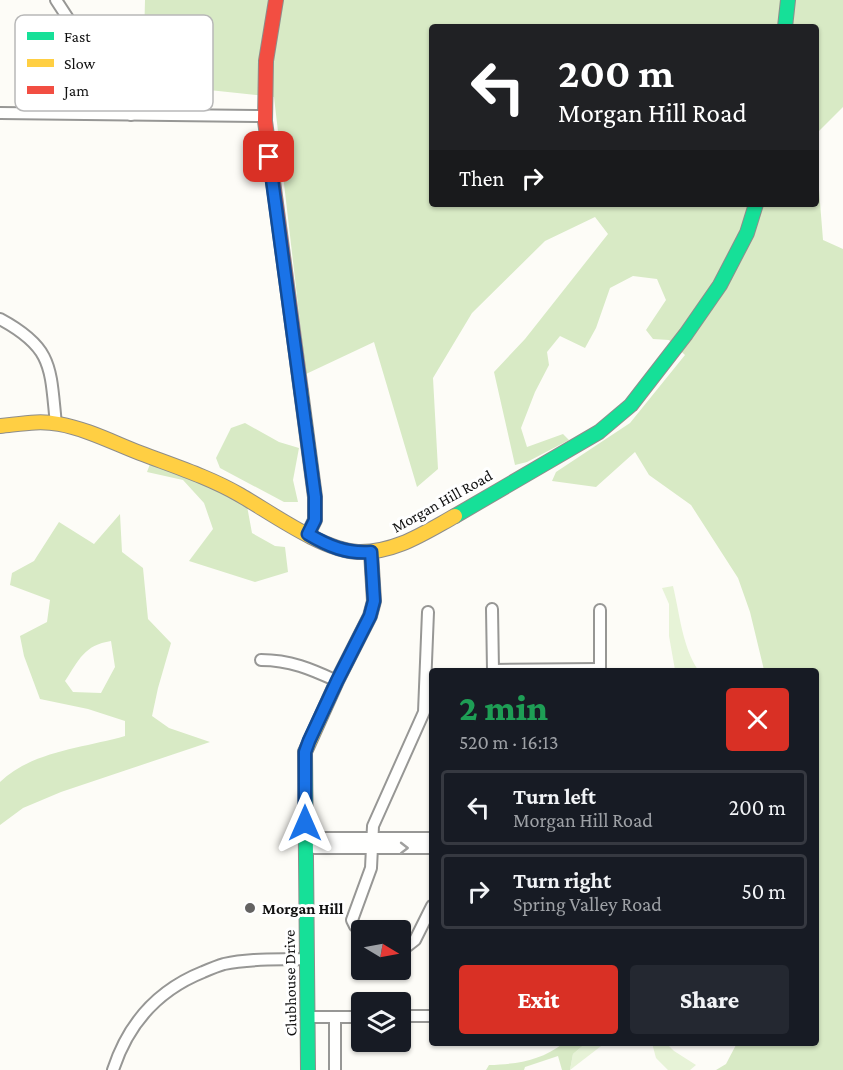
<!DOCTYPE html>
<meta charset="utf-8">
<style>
:root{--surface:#171b24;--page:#242831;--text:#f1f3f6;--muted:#9ea1a6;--line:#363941;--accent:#d93025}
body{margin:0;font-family:"Crimson Pro",serif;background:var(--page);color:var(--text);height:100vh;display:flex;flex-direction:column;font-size:22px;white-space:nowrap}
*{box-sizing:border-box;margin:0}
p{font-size:20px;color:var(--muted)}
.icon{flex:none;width:33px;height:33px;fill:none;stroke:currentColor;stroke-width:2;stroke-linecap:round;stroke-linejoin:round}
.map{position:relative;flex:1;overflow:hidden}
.drawer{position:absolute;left:429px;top:668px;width:390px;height:378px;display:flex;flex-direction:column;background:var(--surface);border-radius:6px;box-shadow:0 2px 4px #0004}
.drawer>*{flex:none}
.guide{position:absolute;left:429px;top:24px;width:390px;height:183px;border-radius:6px;box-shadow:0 2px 4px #0004;background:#202124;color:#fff;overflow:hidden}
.needle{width:39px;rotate:100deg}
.fabs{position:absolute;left:351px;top:920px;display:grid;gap:12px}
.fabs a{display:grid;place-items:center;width:60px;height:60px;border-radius:6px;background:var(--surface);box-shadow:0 2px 4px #0004;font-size:30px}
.pin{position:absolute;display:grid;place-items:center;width:51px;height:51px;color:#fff;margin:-26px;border-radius:12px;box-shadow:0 3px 9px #0006}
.me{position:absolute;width:66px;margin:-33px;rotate:0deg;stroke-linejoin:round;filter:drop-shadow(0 0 4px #0008)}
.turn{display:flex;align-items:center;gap:21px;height:126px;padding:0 30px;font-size:27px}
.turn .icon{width:78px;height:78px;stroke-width:2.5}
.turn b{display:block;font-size:42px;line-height:51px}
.then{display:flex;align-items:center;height:57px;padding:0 30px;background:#0003;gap:12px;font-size:22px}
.round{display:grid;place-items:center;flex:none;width:63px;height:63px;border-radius:6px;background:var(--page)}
.headline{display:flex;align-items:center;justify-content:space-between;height:102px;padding:0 30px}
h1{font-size:36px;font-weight:800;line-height:45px;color:#1e9e55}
.primary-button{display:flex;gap:12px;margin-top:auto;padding:12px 30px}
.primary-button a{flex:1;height:69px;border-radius:6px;background:var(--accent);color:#fff;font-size:24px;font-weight:800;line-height:69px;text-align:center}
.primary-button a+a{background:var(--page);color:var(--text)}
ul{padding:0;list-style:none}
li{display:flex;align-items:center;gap:18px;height:75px;margin:0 12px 9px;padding:0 18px;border:3px solid var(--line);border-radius:6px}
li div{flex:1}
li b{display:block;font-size:22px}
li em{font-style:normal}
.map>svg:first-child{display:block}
.green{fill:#e7f3d7}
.forest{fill:#d8eac5;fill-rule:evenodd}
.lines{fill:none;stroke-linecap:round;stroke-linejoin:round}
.street-casing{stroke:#979795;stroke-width:14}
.fast-casing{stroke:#8e8d8b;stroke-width:16}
.slow-casing{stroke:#8e8d8b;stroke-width:16}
.jam-casing{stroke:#8e8d8b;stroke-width:16}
.street{stroke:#fffffe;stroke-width:10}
.fast{stroke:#16e098;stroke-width:14}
.slow{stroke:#ffcf43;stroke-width:14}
.jam{stroke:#f24e42;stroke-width:14}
.oneway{stroke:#a0a09f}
.route-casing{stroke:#114b97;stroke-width:15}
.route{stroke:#1a73e8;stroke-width:10}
.poi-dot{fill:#646362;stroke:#fff;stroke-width:2}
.labels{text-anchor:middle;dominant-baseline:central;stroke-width:6;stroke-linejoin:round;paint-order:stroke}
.street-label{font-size:16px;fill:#111;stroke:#fff}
.poi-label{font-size:16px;font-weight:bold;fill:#111;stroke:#fff;text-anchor:start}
.key{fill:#fff;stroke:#b8b8b8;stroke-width:1.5}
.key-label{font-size:16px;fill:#111}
</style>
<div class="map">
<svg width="843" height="1070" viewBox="0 0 843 1070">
<rect width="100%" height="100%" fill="#fdfcf7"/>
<g class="green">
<path d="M673 586C680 615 682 645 698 670H675L669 636V604L662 588Z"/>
<path d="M586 1043H605L570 1070 573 1054Z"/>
<path d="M652 1043H666L674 1051 696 1065 690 1070H668L656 1058Z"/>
</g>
<g class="forest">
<path d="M145 0H843V107L816 134V27H432V204H816V152L823 240 843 249V1070H716L726 1064 737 1043 816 1042V670H764L750 612 738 578 691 505 649 475 635 452 596 487 552 481 556 472 630 423 685 355 669 340 653 339 646 330 666 300 657 279 633 276 610 288 596 328 585 348 560 336 547 352 549 365 535 392 521 428 527 447 563 434 569 440 527 462 515 465 494 372 525 339 608 234 595 217 545 241 472 313 433 378 438 469 417 487 374 342 306 374 274 97 143 83Z"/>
<path d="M245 423 279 442 299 448 293 480 298 502H284L220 468 216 458 231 428Z"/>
<path d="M150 464 223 492 247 506 252 533 275 546 285 547 288 572 255 582 189 561 213 529 204 503 183 480 147 472Z"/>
<path d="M120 514 122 552 143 568 148 619 171 643 158 688 152 716 169 728 210 742 61 792 23 808 0 825V782C32 751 84 748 125 736V721L88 709 40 699 24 656 20 636 47 622 50 600 10 585 12 573 34 561 59 522 94 544ZM111 641 115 667 101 693 73 692 65 681C79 660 84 645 111 641Z"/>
<path d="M564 1043H586L573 1054 570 1070H562L558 1056 525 1067 524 1070H486L489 1065C518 1064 540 1061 564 1043Z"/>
</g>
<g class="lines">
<defs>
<g id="street">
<path d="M56 0 131 115"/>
<path d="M0 113 265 116"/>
<path d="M0 319C54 348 50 368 56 424"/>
<path d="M492 609 493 670"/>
<path d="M600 610V670"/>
<path d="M261 660C290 660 311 669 337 681"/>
<path d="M493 670 600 669"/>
<path d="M305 843 315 848H432"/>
<path d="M305 843 316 838H432"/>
<path d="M363 930 355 926 352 920 371 868 373 826 424 712 428 612"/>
<path d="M400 946 406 947 415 940 432 906"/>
<path d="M400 1016H432"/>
<path d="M308 1017H362"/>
<path d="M335 1017V1070"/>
<path d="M113 1070C128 1024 158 990 203 972 210 969 217 966 224 964 251 958 279 960 306 959"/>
</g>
<g id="fast">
<path d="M785 27 788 0"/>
<path d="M455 516 599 432 631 405 686 334 720 285 747 233 756 204"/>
<path d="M305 752 308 1070"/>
</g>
<g id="slow">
<path d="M301 391 315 497V520L308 534"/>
<path d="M0 426C20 424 39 420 59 424 87 429 114 443 140 453 174 466 209 477 240 495 273 514 322 550 358 552 395 553 424 533 455 516"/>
<path d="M305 752 337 681 370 616 374 601 371 552"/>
</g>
<path id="jam" d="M276 0 266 61 265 121 301 391"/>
</defs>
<use href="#street" class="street-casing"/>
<use href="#fast" class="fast-casing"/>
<use href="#slow" class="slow-casing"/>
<use href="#jam" class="jam-casing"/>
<use href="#street" class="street"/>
<use href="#fast" class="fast"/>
<use href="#slow" class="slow"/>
<use href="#jam" class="jam"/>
</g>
<defs><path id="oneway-chevron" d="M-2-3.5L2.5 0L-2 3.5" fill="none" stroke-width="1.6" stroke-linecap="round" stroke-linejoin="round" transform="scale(1.5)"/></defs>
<use class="oneway" href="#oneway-chevron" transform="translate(404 848)"/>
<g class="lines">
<defs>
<path id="route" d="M269 157 315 497V520L308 534C328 546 347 554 371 552L374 601 370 616 337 681 309 741 305 752V823"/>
</defs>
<use href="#route" class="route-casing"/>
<use href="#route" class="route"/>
</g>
<circle class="poi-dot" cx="250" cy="908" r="6"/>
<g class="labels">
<g class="street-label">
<text transform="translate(442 501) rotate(-29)">Morgan Hill Road</text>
<text transform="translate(290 983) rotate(-91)">Clubhouse Drive</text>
</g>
<g class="poi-label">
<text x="262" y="908">Morgan Hill</text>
</g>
</g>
<rect x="15" y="15" width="198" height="96" rx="9" class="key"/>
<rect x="27" y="32" width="27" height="8" fill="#16e098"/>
<rect x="27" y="59" width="27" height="8" fill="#ffcf43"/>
<rect x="27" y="86" width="27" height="8" fill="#f24e42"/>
<g class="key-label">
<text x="64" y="42">Fast</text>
<text x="64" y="69">Slow</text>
<text x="64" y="96">Jam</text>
</g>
</svg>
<div class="fabs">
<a><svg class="needle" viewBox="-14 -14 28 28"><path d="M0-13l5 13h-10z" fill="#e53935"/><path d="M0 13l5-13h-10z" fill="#9ea1a6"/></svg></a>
<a><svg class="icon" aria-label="layers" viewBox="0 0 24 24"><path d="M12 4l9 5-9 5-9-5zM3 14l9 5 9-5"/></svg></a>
</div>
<div class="pin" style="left:269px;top:157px;background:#d93025"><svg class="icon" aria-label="arrive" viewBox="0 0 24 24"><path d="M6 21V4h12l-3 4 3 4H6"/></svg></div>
<svg class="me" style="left:305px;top:823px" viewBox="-20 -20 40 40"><path d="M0-17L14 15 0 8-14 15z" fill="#1a73e8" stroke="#fff" stroke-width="4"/></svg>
<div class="guide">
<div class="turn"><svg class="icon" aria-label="left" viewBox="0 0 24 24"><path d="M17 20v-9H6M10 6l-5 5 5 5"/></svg><div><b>200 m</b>Morgan Hill Road</div></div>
<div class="then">Then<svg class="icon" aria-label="right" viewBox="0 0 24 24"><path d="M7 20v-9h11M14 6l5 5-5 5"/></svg></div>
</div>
<section class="drawer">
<div class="headline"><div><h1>2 min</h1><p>520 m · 16:13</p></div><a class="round" style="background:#d93025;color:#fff"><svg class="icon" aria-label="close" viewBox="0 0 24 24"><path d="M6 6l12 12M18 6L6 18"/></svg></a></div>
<ul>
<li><svg class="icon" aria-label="left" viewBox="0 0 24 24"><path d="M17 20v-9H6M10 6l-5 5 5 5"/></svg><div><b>Turn left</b><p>Morgan Hill Road</p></div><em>200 m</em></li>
<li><svg class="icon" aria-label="right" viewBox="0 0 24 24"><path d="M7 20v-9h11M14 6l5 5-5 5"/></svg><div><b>Turn right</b><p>Spring Valley Road</p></div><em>50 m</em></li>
</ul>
<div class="primary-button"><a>Exit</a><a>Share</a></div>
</section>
</div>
